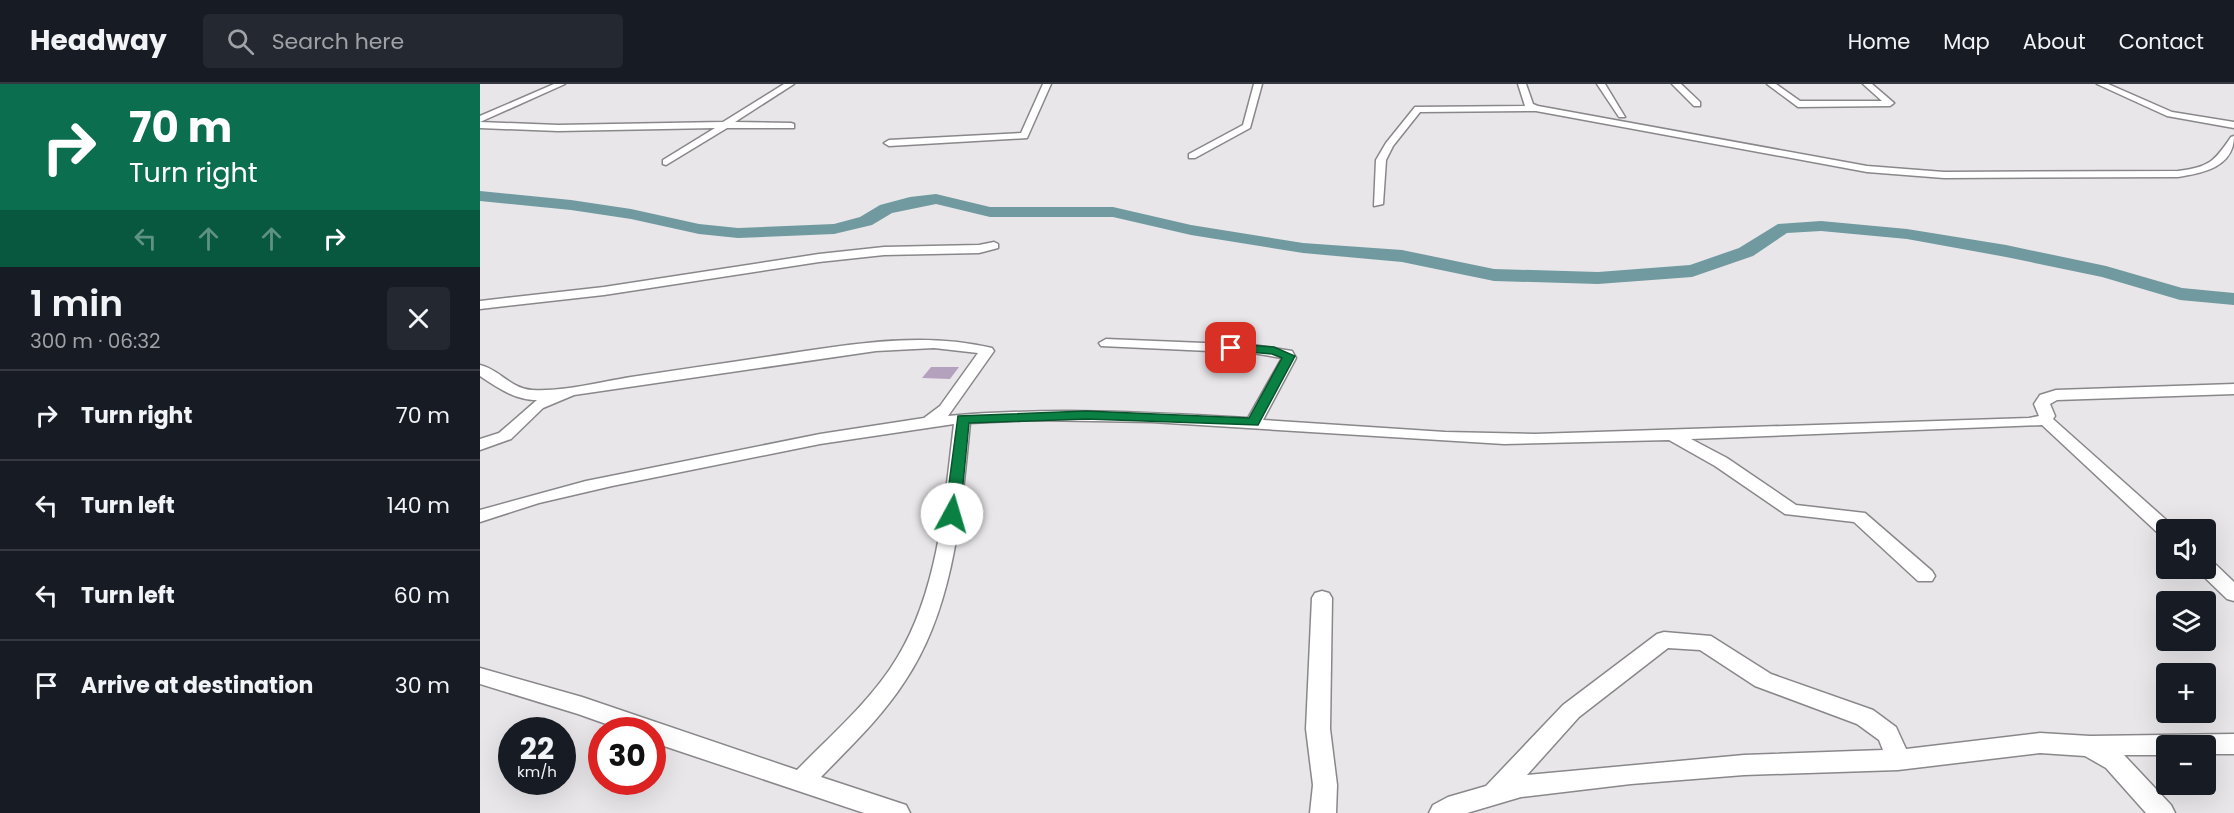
<!DOCTYPE html>
<meta charset="utf-8">
<style>
:root{--surface:#171b24;--page:#242831;--text:#f1f3f6;--muted:#9ea1a6;--line:#363941}
body{margin:0;font-family:Poppins,sans-serif;background:var(--page);color:var(--text);height:100vh;display:flex;flex-direction:column;font-size:22px;white-space:nowrap}
*{box-sizing:border-box;margin:0}
p{font-size:20px;color:var(--muted)}
.icon{flex:none;width:33px;height:33px;fill:none;stroke:currentColor;stroke-width:2;stroke-linecap:round;stroke-linejoin:round}
.map{position:relative;flex:1;overflow:hidden}
.panel{display:flex;flex-direction:column;background:var(--surface);width:480px}
.panel>*{flex:none}
.hud{background:#0b6e4f;color:#fff;overflow:hidden}
.controls{position:absolute;left:1676px;top:435px;display:grid;gap:12px}
.controls a{display:grid;place-items:center;width:60px;height:60px;border-radius:6px;background:var(--surface);box-shadow:0 6px 24px #0002;font-size:30px}
.speed{position:absolute;left:18px;top:633px;display:flex;gap:12px;font-size:30px;font-weight:700;text-align:center}
.speed>*{display:grid;place-content:center;width:78px;height:78px;border-radius:50%;background:var(--surface);box-shadow:0 6px 24px #0002;line-height:1}
.speed small{font-size:15px;font-weight:400}
.speed .limit{border:9px solid #d22;background:#fff;color:#111}
.pin{position:absolute;display:grid;place-items:center;width:51px;height:51px;color:#fff;margin:-26px;border-radius:12px;box-shadow:0 3px 9px #0006}
.me{position:absolute;width:66px;margin:-33px;rotate:6deg;stroke-linejoin:round;filter:drop-shadow(0 0 4px #0008)}
.turn{display:flex;align-items:center;gap:21px;height:126px;padding:0 30px;font-size:27px}
.turn .icon{width:78px;height:78px;stroke-width:2.5}
.turn b{display:block;font-size:42px;line-height:51px}
.lanes{display:flex;align-items:center;height:57px;padding:0 30px;background:#0003;justify-content:center;gap:30px;direction:ltr}
.lanes .off{opacity:.35}
.round{display:grid;place-items:center;flex:none;width:63px;height:63px;border-radius:6px;background:var(--page)}
.head{display:flex;align-items:center;justify-content:space-between;height:102px;padding:0 30px}
h1{font-size:36px;font-weight:600;line-height:45px}
ul{padding:0;list-style:none}
li{display:flex;align-items:center;gap:18px;height:90px;padding:0 30px;border-top:2px solid var(--line)}
li div{flex:1}
li b{display:block;font-size:22px}
li em{font-style:normal}
header{display:flex;align-items:center;gap:36px;box-sizing:border-box;height:84px;padding:0 30px;background:var(--surface);border-bottom:2px solid var(--line)}
header strong{font-size:28px}
nav{display:flex;gap:33px;margin-inline-start:auto;font-size:21px}
.search{width:420px;height:54px;background:var(--page);display:flex;align-items:center;gap:15px;box-sizing:border-box;padding:0 21px;border-radius:6px;color:var(--muted);font-size:22px}
main{display:flex;flex:1;min-height:0}
.map>svg:first-child{display:block}
.lines{fill:none;stroke-linecap:round;stroke-linejoin:round}
.river{fill:#709aa0;fill-rule:evenodd}
.building{fill:#b4a1be}
.street-casing{stroke:#89878a;stroke-width:3}
.street{fill:#fff;fill-rule:evenodd}
.route{fill:#0b8043;stroke:#07532c;stroke-width:1.5}
</style>
<header>
<strong>Headway</strong>
<div class="search"><svg class="icon" aria-label="search" viewBox="0 0 24 24"><circle cx="10" cy="10" r="6"/><path d="M15 15l6 6"/></svg>Search here</div>
<nav><a>Home</a><a>Map</a><a>About</a><a>Contact</a></nav>
</header>
<main>
<section class="panel">
<div class="hud">
<div class="turn"><svg class="icon" aria-label="right" viewBox="0 0 24 24"><path d="M7 20v-9h11M14 6l5 5-5 5"/></svg><div><b>70 m</b>Turn right</div></div>
<div class="lanes"><svg class="icon off" aria-label="left" viewBox="0 0 24 24"><path d="M17 20v-9H6M10 6l-5 5 5 5"/></svg><svg class="icon off" aria-label="ahead" viewBox="0 0 24 24"><path d="M12 20V5M6 11l6-6 6 6"/></svg><svg class="icon off" aria-label="ahead" viewBox="0 0 24 24"><path d="M12 20V5M6 11l6-6 6 6"/></svg><svg class="icon" aria-label="right" viewBox="0 0 24 24"><path d="M7 20v-9h11M14 6l5 5-5 5"/></svg></div>
</div>
<div class="head"><div><h1>1 min</h1><p>300 m · 06:32</p></div><a class="round"><svg class="icon" aria-label="close" viewBox="0 0 24 24"><path d="M6 6l12 12M18 6L6 18"/></svg></a></div>
<ul>
<li><svg class="icon" aria-label="right" viewBox="0 0 24 24"><path d="M7 20v-9h11M14 6l5 5-5 5"/></svg><div><b>Turn right</b></div><em>70 m</em></li>
<li><svg class="icon" aria-label="left" viewBox="0 0 24 24"><path d="M17 20v-9H6M10 6l-5 5 5 5"/></svg><div><b>Turn left</b></div><em>140 m</em></li>
<li><svg class="icon" aria-label="left" viewBox="0 0 24 24"><path d="M17 20v-9H6M10 6l-5 5 5 5"/></svg><div><b>Turn left</b></div><em>60 m</em></li>
<li><svg class="icon" aria-label="arrive" viewBox="0 0 24 24"><path d="M6 21V4h12l-3 4 3 4H6"/></svg><div><b>Arrive at destination</b></div><em>30 m</em></li>
</ul>
</section>
<div class="map">
<svg width="1754" height="729" viewBox="0 0 1754 729">
<rect width="100%" height="100%" fill="#e8e6e9"/>
<g class="lines">
<path class="river" d="M0 107 91 116 151 125 219 140 258 144 354 140 380 133 400 121 430 113 456 110 510 123H633L711 141 823 159 922 166 1014 185 1118 188 1210 181 1259 164 1298 140 1341 137 1427 145 1526 161 1626 182 1702 204 1754 209V221L1700 216 1622 193 1526 173 1427 155 1341 147 1307 149 1273 172 1212 193 1118 200 1014 197 922 178 823 169 711 151 633 133H510L456 120 412 129 392 141 354 150 258 154 219 150 151 135 91 126 0 117Z"/>
</g>
<path class="building" d="M451 283H479L470 295 442 294Z"/>
<g class="lines">
<defs>
<g id="street">
<path d="M74 0H85L0 38V32Z"/>
<path d="M304 0H314L255 38 311 39 314 40V44H247L186 81 183 80V76L235 44 78 47 0 44V38L78 41 243 38Z"/>
<path d="M563 0H571L547 54 409 62 404 59 409 56 541 49Z"/>
<path d="M774 0H782L770 44 715 74H709V70L763 41Z"/>
<path d="M1038 0H1046L1053 20 1058 22 1387 82 1464 88 1698 87C1729 83 1734 78 1751 53L1754 52C1754 83 1723 89 1698 93L1464 94 1387 88 1056 27 940 28 913 62 906 76 903 120 894 122 896 76 906 59 935 23 1045 22Z"/>
<path d="M1117 0H1125L1145 33H1139Z"/>
<path d="M1192 0H1201L1220 18V22H1214Z"/>
<path d="M1287 0H1296L1320 17H1402L1383 0H1392L1414 19 1410 22 1318 23Z"/>
<path d="M1617 0H1628L1692 28 1754 38V44L1687 32Z"/>
<path d="M514 158 518 160V164L499 169 404 171 339 178 124 211 0 225V217L124 203 339 170 404 163 499 161Z"/>
<path d="M626 255 773 261 812 267 816 274 783 336 965 348 1055 350 1549 334 1559 332 1554 320 1560 311 1576 306 1754 300V310L1577 316 1570 320 1575 332 1573 335 1693 442 1695 446H1686V452L1679 450 1562 341 1211 355 1247 374 1316 421 1385 429 1452 487 1455 492 1452 497H1438L1374 438 1305 430 1235 382 1189 356 1024 360 672 338 554 336 490 339C481 427 475 522 425 597 402 633 370 663 341 693L426 721 430 729H384L172 658V646H143L98 630 0 600V584L102 613 317 686C349 653 384 623 410 585 458 515 464 422 474 340L340 360 132 402 59 419 0 438V426L106 397 340 350 444 334 460 322 498 269 454 264 396 267 94 311 63 324 31 355 0 366V355L19 349 57 316C35 316 18 304 0 292V281C19 285 31 305 52 306 84 308 119 298 151 293 196 286 241 280 286 273 360 262 438 246 512 264L514 267 468 332C568 323 668 328 768 334L802 274 773 269 621 262 619 259Z"/>
<path d="M1725 475 1732 477 1754 498V517L1747 515 1718 487 1717 484H1725Z"/>
<path d="M842 507 849 509 852 514 850 645 857 701 856 729H830L833 701 826 645 832 514 835 509Z"/>
<path d="M1184 548 1231 552 1291 590 1393 626 1416 643 1426 665 1560 649 1610 652 1754 650V670H1725V662H1686V671H1644L1691 721 1695 729H1666L1626 684 1605 672 1560 669 1418 686 1264 691 1151 700 1041 713 987 729H949L953 721 968 713 1006 702 1083 621 1177 550ZM1188 564 1220 566 1275 602 1377 640 1399 656 1403 666 1264 671 1047 691 1099 633Z"/>
</g>
</defs>
<use href="#street" class="street-casing"/>
<use href="#street" class="street"/>
</g>
<path class="route" d="M751 260 794 263 815 272 778 341 606 335 489 339 480 430 472 435 465 430 478 332 606 327 769 334 802 274 792 270 747 266 745 264Z"/>
</svg>
<div class="controls">
<a><svg class="icon" aria-label="sound" viewBox="0 0 24 24"><path d="M4 9h4l5-4v14l-5-4H4zM17 9q2 3 0 6"/></svg></a>
<a><svg class="icon" aria-label="layers" viewBox="0 0 24 24"><path d="M12 4l9 5-9 5-9-5zM3 14l9 5 9-5"/></svg></a>
<a>+</a>
<a>−</a>
</div>
<div class="speed"><div>22<small>km/h</small></div><div class="limit">30</div></div>
<div class="pin" style="left:751px;top:264px;background:#d93025"><svg class="icon" aria-label="arrive" viewBox="0 0 24 24"><path d="M6 21V4h12l-3 4 3 4H6"/></svg></div>
<svg class="me" style="left:472px;top:430px" viewBox="-20 -20 40 40"><circle r="19" fill="#fff"/><path d="M0-13L10 11 0 6-10 11z" fill="#0b8043"/></svg>
</div>
</main>
